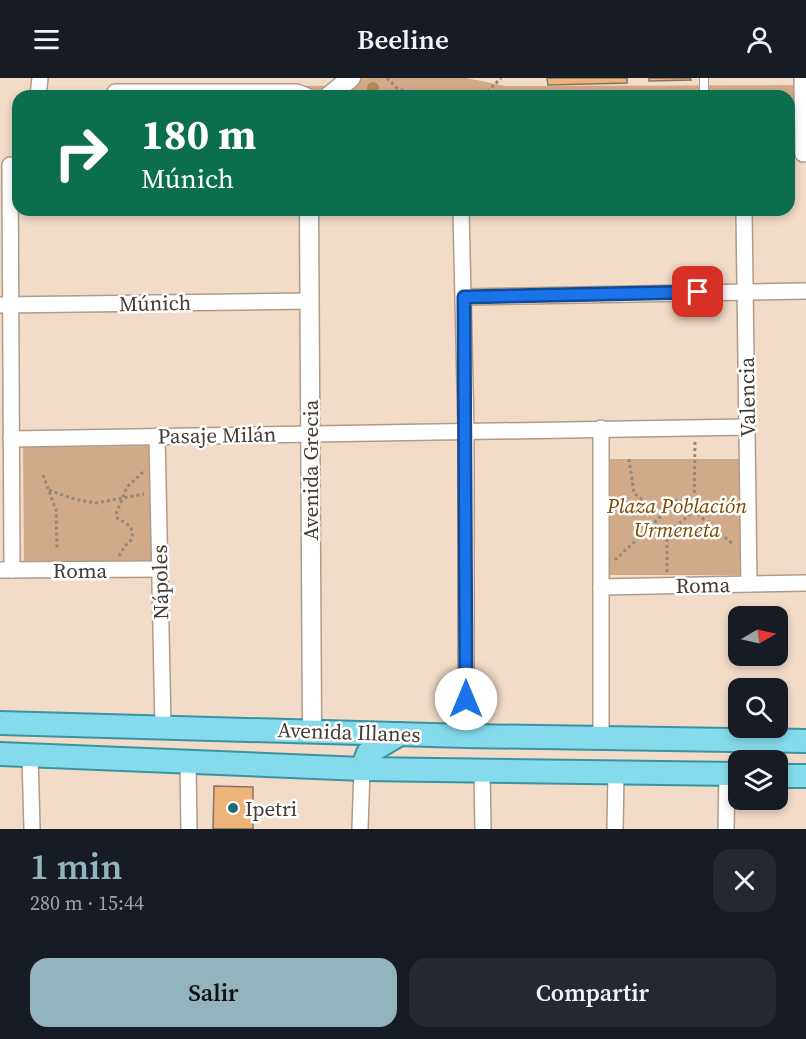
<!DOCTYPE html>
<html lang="es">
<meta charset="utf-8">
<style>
:root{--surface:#171b24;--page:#242831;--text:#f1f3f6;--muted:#9ea1a6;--accent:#93b4bc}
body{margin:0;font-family:"Source Serif 4",serif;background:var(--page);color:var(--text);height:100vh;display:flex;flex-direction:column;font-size:22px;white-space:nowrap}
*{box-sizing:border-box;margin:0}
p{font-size:20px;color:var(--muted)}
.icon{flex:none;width:33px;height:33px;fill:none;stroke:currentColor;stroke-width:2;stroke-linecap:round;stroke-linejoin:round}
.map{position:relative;height:751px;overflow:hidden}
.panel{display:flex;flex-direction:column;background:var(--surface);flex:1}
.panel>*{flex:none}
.banner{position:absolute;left:12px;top:12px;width:783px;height:126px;border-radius:18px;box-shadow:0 3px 9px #0003;background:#0b6e4f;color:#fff;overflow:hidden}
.needle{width:39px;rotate:81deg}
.controls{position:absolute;left:728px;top:528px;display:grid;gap:12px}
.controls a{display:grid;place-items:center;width:60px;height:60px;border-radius:12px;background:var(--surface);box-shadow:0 3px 9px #0003;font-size:30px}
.pin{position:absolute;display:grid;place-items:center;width:51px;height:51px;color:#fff;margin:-26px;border-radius:12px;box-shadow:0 3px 9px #0006}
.me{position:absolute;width:66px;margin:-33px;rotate:0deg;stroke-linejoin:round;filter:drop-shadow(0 0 4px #0008)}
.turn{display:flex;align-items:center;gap:21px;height:126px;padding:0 30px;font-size:27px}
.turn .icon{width:78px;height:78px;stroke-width:2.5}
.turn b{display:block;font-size:42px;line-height:51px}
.round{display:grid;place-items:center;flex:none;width:63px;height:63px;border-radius:18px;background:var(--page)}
.overview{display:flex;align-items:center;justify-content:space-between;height:102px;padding:0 30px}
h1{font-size:36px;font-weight:600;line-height:45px;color:var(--accent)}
.primary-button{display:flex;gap:12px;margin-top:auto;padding:12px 30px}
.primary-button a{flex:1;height:69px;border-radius:18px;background:var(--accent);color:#111;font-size:24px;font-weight:600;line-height:69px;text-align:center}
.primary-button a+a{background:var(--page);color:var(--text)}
header{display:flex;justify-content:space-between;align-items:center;height:78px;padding:0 30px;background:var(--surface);font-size:27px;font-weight:600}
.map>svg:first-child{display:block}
.green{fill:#d1ab89}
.building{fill:#eeb27b;stroke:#897462;stroke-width:1.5}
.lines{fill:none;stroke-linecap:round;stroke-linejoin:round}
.service-casing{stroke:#b19b88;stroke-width:10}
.minor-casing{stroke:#b19b88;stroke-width:18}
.tertiary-casing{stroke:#b19b88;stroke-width:21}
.primary-casing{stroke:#3993a2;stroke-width:26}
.path{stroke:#978779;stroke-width:3;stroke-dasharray:3 3;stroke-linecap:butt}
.service{stroke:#fff;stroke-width:8}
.minor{stroke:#fff;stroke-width:15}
.tertiary{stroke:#fff;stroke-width:18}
.primary{stroke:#85dbeb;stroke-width:22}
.tree{fill:#b28a5a}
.route-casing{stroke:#114b97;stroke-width:15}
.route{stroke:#1a73e8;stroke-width:10}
.poi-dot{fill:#206876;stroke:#fff;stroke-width:2}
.labels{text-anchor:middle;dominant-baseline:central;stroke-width:5;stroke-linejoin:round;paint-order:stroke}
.street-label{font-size:21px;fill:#443b33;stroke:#fff}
.park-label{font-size:21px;font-style:italic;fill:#7d4700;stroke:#fff}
.poi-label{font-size:21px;fill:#443b33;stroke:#fff;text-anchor:start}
</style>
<header><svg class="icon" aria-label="menu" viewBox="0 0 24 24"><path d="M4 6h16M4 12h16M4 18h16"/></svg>Beeline<svg class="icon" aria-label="person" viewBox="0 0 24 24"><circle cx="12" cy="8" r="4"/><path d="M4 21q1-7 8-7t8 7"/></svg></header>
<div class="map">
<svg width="806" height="751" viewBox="0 0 806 751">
<rect width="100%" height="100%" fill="#f2dbc7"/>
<g class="green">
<path d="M360 0H466L506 8 806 7V69H789V18H128V7L350 8Z"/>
<path d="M151 368 152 484 24 485 23 369Z"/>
<path d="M609 381H744V497H610Z"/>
</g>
<g class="building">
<path d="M547 0H627V5L548 7Z"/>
<path d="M649 0H690L691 2 649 3Z"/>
<path d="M214 708 253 709V751H213Z"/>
</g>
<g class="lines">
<defs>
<path id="service" d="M704 0V18"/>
<g id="minor">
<path d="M802 0 803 76"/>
<path d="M115 14H297L307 18"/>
<path d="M38 18 40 0"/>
<path d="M10 87 12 492"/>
<path d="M461 132 466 353V658"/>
<path d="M744 132 749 506"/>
<path d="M464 219 806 213"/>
<path d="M0 227 311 223"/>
<path d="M157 358 163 649"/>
<path d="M11 361 747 349"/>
<path d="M0 492 160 491"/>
<path d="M601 509 806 505"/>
<path d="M601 659V350"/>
<path d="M30 677 32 751"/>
<path d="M188 685 189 751"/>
<path d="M482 692 483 751"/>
<path d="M360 751 362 691"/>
<path d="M615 751 616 694"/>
<path d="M726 751 727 696"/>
</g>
<g id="tertiary">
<path d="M329 18 351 0"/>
<path d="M309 132 312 653"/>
</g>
<g id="primary">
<path d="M0 645 466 658 806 663"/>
<path d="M0 676 362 691 738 696"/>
<path d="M362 691 368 675 400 656"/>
<path d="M777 698H806"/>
</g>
</defs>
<use href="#service" class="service-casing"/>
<use href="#minor" class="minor-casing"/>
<use href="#tertiary" class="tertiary-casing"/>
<use href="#primary" class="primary-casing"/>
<g class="path">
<path d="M387 0 397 10 418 18"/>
<path d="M483 18 501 0"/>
<path d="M629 381 634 415 662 438"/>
<path d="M43 397 56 432 57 471"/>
<path d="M49 412 74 421 96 425 144 416"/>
<path d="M694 433 695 363"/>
<path d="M650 449 678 421 694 433"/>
<path d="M119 478 125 468 132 461C134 449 128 446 118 441L116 436 127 409 143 394"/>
<path d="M615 482 650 449 667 456"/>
<path d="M667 494V456L694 433 734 467"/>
</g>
<use href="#service" class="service"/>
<use href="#minor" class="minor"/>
<use href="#tertiary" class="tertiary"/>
<use href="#primary" class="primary"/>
</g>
<circle class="tree" cx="373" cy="10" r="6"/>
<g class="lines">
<defs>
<path id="route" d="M466 621 464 219 698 214"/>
</defs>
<use href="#route" class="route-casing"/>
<use href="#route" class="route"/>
</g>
<circle class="poi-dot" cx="233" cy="730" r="6"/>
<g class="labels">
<g class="street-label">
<text transform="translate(155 225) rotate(-1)">Múnich</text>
<text transform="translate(747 319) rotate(-91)">Valencia</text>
<text transform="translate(217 357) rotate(-1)">Pasaje Milán</text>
<text transform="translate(310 392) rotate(-90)">Avenida Grecia</text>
<text x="80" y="492">Roma</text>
<text transform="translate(160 504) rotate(-91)">Nápoles</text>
<text transform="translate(703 507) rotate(-1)">Roma</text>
<text transform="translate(349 654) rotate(2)">Avenida Illanes</text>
</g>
<g class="park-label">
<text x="677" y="427">Plaza Población<tspan x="677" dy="24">Urmeneta</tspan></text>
</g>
<g class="poi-label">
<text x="245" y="730">Ipetri</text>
</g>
</g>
</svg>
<div class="controls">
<a><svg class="needle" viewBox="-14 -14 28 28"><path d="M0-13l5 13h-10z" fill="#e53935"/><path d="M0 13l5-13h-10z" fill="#9ea1a6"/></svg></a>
<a><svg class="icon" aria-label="search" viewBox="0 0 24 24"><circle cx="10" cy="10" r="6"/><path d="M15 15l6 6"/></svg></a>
<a><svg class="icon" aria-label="layers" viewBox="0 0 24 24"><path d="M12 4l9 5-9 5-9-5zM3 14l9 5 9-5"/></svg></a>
</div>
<div class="pin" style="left:698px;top:214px;background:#d93025"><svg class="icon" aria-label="arrive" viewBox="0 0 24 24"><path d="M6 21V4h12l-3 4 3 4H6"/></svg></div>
<svg class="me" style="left:466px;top:621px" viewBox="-20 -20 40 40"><circle r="19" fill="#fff"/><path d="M0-13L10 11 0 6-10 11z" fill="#1a73e8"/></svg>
<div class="banner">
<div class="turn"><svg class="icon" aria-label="right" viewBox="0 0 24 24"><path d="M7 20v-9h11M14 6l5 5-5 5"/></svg><div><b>180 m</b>Múnich</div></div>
</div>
</div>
<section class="panel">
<div class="overview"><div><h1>1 min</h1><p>280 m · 15:44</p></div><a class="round"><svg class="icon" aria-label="close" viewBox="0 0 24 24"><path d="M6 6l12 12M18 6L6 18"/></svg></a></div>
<div class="primary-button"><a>Salir</a><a>Compartir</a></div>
</section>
